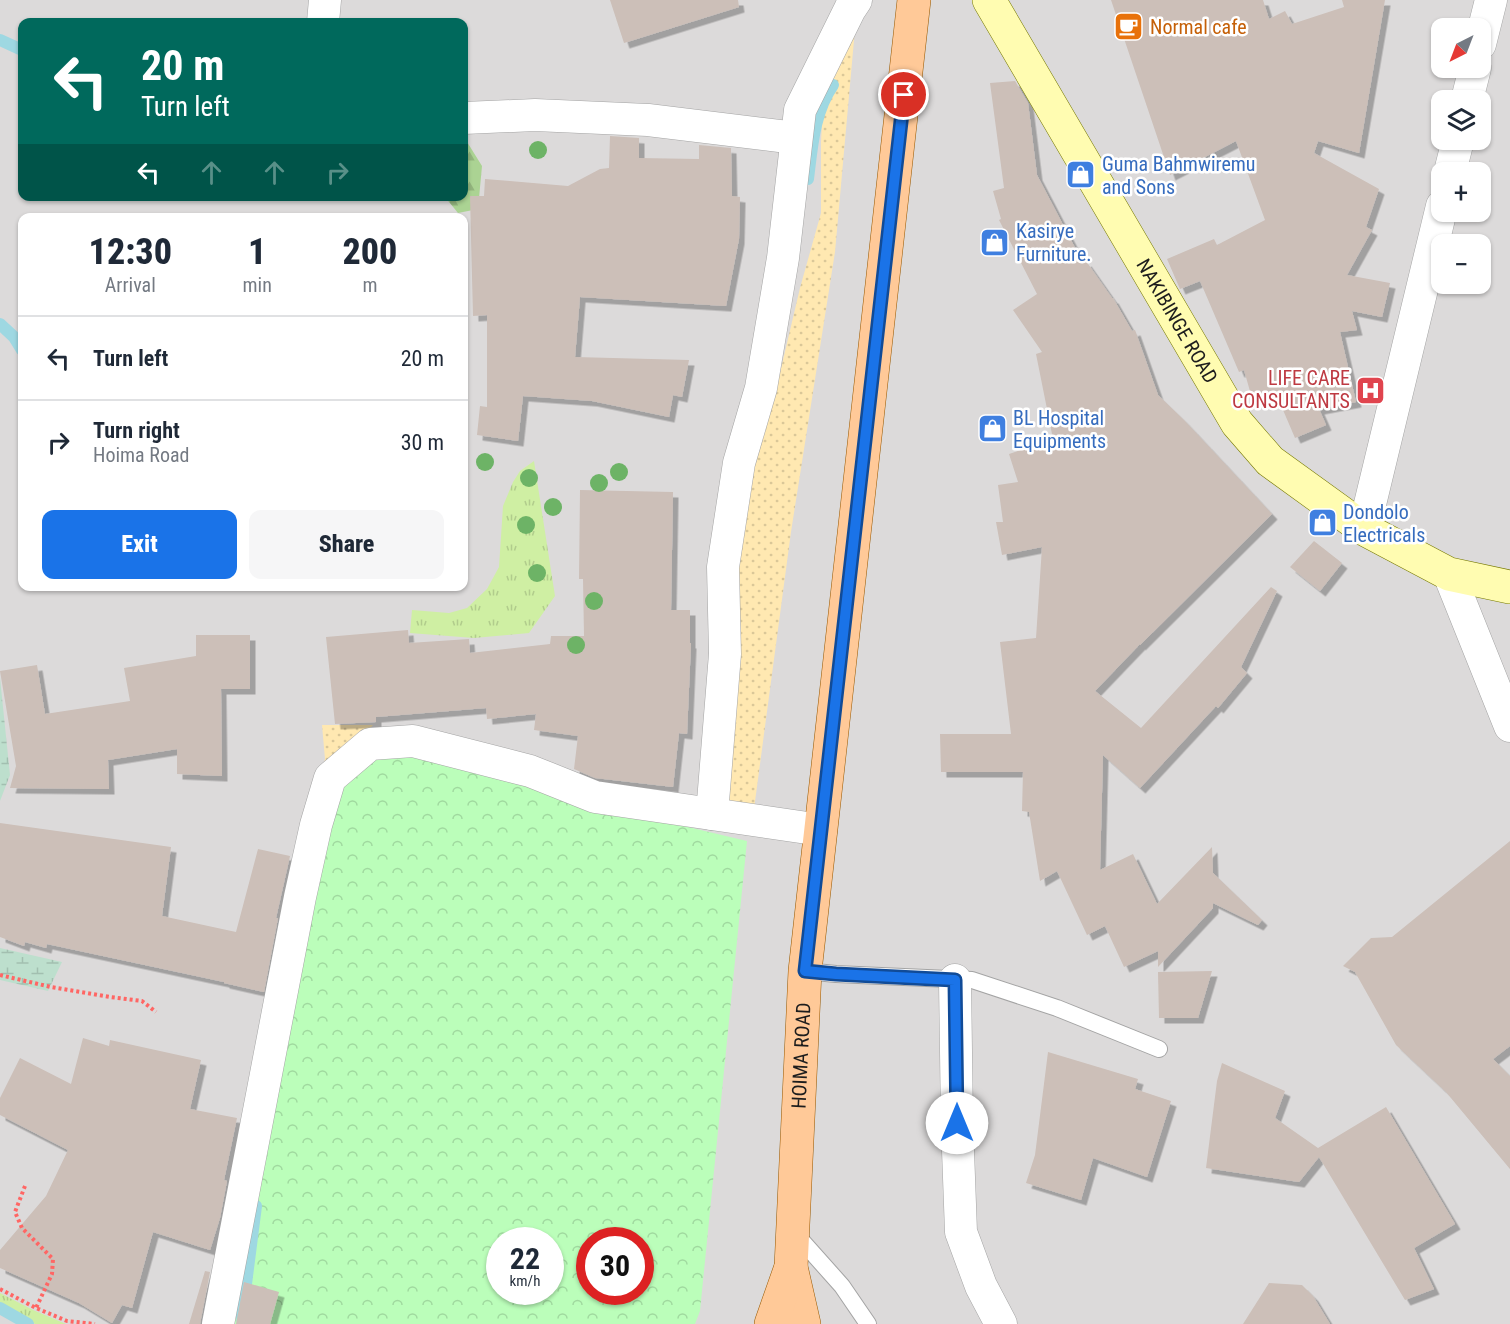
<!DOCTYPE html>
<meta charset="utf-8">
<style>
:root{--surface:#fff;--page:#f6f6f7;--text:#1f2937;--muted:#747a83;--line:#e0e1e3;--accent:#1a73e8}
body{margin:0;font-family:"Roboto Condensed",sans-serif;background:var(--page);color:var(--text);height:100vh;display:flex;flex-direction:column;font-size:22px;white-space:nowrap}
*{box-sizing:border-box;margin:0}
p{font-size:20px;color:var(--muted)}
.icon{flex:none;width:33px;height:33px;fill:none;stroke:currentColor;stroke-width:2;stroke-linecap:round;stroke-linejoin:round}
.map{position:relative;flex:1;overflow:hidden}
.details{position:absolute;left:18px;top:213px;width:450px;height:378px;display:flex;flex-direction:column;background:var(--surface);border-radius:12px;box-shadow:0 2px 4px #0004}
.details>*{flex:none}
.hud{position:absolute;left:18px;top:18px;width:450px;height:183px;border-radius:12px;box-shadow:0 2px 4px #0004;background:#00695c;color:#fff;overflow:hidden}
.needle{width:39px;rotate:222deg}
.tools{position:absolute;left:1431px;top:18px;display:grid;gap:12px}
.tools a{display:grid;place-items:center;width:60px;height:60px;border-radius:12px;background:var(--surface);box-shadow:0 2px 4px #0004;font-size:30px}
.speed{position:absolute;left:486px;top:1227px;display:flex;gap:12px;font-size:30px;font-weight:700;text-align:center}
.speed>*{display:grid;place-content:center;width:78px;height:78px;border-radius:50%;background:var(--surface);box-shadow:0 2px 4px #0004;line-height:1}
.speed small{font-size:15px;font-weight:400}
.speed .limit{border:9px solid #d22;background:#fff;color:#111}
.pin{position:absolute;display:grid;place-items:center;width:51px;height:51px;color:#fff;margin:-26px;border:3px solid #fff;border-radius:50%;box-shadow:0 2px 6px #0007}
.me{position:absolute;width:66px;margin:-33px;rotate:0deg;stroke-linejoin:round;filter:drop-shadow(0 0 4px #0008)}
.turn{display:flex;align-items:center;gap:21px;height:126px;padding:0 24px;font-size:27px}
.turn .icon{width:78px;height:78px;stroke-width:2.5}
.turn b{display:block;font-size:42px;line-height:51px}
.lanes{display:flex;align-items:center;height:57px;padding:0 24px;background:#0003;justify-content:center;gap:30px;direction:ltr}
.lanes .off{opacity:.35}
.eta{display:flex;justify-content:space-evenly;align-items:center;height:102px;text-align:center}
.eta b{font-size:36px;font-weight:800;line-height:42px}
.primary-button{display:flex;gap:12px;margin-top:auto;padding:12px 24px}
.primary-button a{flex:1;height:69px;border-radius:12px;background:var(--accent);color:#fff;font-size:24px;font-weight:800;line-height:69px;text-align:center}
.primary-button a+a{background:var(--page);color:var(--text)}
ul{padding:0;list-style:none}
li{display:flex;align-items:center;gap:18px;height:84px;padding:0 24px;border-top:2px solid var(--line)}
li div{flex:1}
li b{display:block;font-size:22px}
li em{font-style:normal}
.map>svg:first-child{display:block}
.residential{fill:#dcdada;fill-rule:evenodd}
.grass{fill:url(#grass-tufts)}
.forest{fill:url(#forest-firs)}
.wetland{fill:url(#wetland-marsh)}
.sand{fill:url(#sand-dots)}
.park{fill:url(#park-crowns);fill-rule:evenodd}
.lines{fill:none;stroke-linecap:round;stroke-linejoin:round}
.stream{stroke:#9ed8e2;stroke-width:12}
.building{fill:#ccbfb8;filter:url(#shadow)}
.lane-casing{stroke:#a4a4a4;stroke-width:18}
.street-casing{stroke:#a4a4a4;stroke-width:33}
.secondary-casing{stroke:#767900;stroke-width:34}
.primary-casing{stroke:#975800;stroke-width:34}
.path{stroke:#ff6664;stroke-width:4;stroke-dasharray:3 3;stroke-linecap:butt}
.lane{stroke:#fff;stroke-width:16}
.street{stroke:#fff;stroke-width:32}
.secondary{stroke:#fffcb1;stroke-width:33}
.primary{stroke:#ffc998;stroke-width:33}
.tree{fill:#6db366}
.route-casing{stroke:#114b97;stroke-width:15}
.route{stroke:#1a73e8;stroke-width:10}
.labels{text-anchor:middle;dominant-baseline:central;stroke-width:5;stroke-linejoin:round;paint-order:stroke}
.food-label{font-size:20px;fill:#c56008;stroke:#fff;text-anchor:start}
.shop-label{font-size:20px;fill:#366cbe;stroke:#fff;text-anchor:start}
.street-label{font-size:20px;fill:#1d1d1d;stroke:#fff}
.health-label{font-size:20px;fill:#be3a42;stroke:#fff;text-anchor:end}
</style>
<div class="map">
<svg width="1510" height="1324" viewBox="0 0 1510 1324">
<defs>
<pattern id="grass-tufts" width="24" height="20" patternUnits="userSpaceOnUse" patternTransform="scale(1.5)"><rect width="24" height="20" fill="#cfefa3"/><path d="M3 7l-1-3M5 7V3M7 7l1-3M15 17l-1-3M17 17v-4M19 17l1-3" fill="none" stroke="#b1cc8c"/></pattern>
<pattern id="forest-firs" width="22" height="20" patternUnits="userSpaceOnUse" patternTransform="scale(1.5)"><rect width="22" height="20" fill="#abd393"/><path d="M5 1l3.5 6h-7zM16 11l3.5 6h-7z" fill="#93b57e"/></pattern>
<pattern id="wetland-marsh" width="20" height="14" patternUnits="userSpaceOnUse" patternTransform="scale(1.5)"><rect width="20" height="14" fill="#bddfcd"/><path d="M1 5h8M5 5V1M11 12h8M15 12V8" fill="none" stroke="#a2bfb0"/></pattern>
<pattern id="sand-dots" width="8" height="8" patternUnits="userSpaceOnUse" patternTransform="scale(1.5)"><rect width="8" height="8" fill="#ffe8b1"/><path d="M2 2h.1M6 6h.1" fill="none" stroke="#dac798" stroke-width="1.8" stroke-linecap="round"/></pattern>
<pattern id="park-crowns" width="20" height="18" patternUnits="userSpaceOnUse" patternTransform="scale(1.5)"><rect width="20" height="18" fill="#bbfeba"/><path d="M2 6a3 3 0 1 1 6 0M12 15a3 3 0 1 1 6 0" fill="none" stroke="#a0d99f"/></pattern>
<filter id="shadow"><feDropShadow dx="5.5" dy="5.5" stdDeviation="0" flood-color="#0004"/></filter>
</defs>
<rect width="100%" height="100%" fill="#f0eae2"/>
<path class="residential" d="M0 0H1510V1324H0ZM22 22H464V196H22ZM1442 28H1480V68H1442ZM1442 100H1480V140H1442ZM1442 172H1480V212H1442ZM22 218H464V586H22ZM1442 244H1480V284H1442ZM500 1240H550V1292H500ZM590 1240H640V1292H590Z"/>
<g class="grass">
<path d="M534 461 555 596 529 633 474 638 410 633 412 610 449 613 467 608 487 589 499 567 503 506 513 482 520 471Z"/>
<path d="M0 1293 33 1310 66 1324H35L0 1302Z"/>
</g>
<path class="forest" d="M464 137 482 166 478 209 458 213 445 197 464 196Z"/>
<g class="wetland">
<path d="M0 678 10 775 0 801Z"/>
<path d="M0 948 62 962 48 991 0 980Z"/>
</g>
<g class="sand">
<path d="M855 29 835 252 791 532 754 809 725 805 734 609 744 489 775 394 800 288 821 213V142L824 86Z"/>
<path d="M322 725H373L366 733 322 771 325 759Z"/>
</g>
<path class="park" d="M417 749 612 809 747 841 700 1311 695 1324H227L335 793 363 761ZM500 1240H550V1292H500ZM590 1240H640V1292H590Z"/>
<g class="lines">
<g class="stream">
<path d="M0 40 22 50"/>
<path d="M808 179C812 147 814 112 833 85"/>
<path d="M0 324 14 337 22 350"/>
<path d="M0 1308 28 1324"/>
<path d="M243 1324 242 1315 256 1206"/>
</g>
</g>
<g class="building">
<path d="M610 0H738L739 7 624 43Z"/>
<path d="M1111 0H1263L1269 19 1285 11 1292 24 1344 7 1342 0H1385L1359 153 1318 141 1314 153 1379 189 1366 227 1372 230 1347 275 1390 283 1382 317 1352 311 1357 330 1340 332 1356 402 1319 409 1326 425 1295 438 1277 396 1253 402 1244 370 1239 372 1200 281 1180 289 1167 259 1214 239 1217 245 1265 220 1236 141 1170 175Z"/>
<path d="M1015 81 1028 103 1037 175 1083 263 1086 261 1112 298H1113L1132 331 1135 330 1158 395 1184 420 1272 514 1140 645V644L1095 691 1141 728 1271 587 1277 591 1241 667 1247 673 1218 708 1216 706 1140 788 1103 755 1100 870 1133 854 1157 904 1212 847 1213 873 1262 920 1258 925 1213 903V908L1158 967V951L1124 967 1105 926 1087 935 1057 871 1040 881 1029 812 1022 811 1023 772H941L940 734H1011L1000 642 1036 638 1042 547 1002 555 996 522H1003L998 485 1018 482 1009 454 1053 439 1036 354 1042 352 1013 310 1037 294 999 220 1001 219 993 191 1004 188 990 83Z"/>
<path d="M610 136 639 138V158L699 159V145L731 148 732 196 740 197 739 239 726 306 580 297 575 357 689 360 682 397 673 395 669 417 592 401 523 396 518 441 477 435 480 406 487 407V315L473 316 470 196H484L485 179 568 186 600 169 609 168Z"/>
<path d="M580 490 673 492 671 610H690V643H691L687 734 679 733 673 787 595 778 574 769 578 736 534 730 536 714 487 719 486 708 376 717V722L335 724 326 637 408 630 409 643 469 639 470 653 550 644 551 636H584L583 579H579Z"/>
<path d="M1314 541 1342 563 1320 591 1290 567Z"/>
<path d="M196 635H250V689H221L222 776 177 774V749L108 760 109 789 10 788 16 766 0 671 37 665 45 714 130 701 124 668 196 656Z"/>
<path d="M0 823 171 847 162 916 236 932 258 849 290 856 276 918H278L264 992 224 983V982L47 944 46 948 25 942 24 946 0 937Z"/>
<path d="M1510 841V1046L1493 1059 1510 1076V1169L1446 1092 1396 1045 1355 972 1343 966 1371 938 1392 937Z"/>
<path d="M1212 971 1198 1018H1159L1158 972Z"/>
<path d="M83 1038 109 1046 110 1040 201 1060 190 1109 237 1118 224 1180 227 1181 220 1218 210 1250 153 1232 132 1308 122 1305 112 1323 79 1303 0 1268V1250L46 1196 68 1150 0 1115V1098L20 1058 71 1084Z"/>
<path d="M1048 1052 1138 1079 1135 1089 1171 1101 1147 1177 1093 1158 1081 1200 1026 1183 1035 1155Z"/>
<path d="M1222 1063 1285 1091 1275 1118 1318 1148 1386 1107 1455 1224 1414 1248 1434 1289 1405 1300 1319 1157 1299 1182 1206 1168 1217 1081Z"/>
<path d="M205 1271 210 1272 200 1324H189Z"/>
<path d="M244 1282 279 1292 270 1324H236Z"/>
<path d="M1269 1283 1302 1285 1313 1296 1330 1324H1243Z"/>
</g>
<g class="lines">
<defs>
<g id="lane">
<path d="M805 971 836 974 972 980 1057 1008 1159 1049"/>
<path d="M793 1231 842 1286 868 1324"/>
</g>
<g id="street">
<path d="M323 22 325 0"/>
<path d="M1480 44 1491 0"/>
<path d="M1467 100 1475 68"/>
<path d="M464 118 535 115 648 120 796 138"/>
<path d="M1450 172 1458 140"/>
<path d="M1364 529 1442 206"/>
<path d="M1449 574 1510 726"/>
<path d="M712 814 725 654 723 567 739 463 761 388 783 258 800 110 850 9 856 0"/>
<path d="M955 980 957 1123 961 1232 981 1286 1001 1324"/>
<path d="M218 1324 300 897 316 825 330 778 370 744 413 741 530 771 595 797 821 830"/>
</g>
<g id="secondary">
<path id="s1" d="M989 0 1237 423 1270 461 1364 529 1449 574 1510 587"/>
</g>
<g id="primary">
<path d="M791 1267 804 1324"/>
<path id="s2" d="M771 1324 791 1267 805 971 914 0"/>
</g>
</defs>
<use href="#lane" class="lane-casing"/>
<use href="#street" class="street-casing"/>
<use href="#secondary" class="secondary-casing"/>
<use href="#primary" class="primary-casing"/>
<g class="path">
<path d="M0 975 51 987 110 997 142 1001 156 1012"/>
<path d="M25 1186 15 1212 22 1228 53 1259 52 1274 36 1308"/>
<path d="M0 1289 36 1308 67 1321 95 1324"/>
</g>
<use href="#lane" class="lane"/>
<use href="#street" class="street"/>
<use href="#secondary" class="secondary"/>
<use href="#primary" class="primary"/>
</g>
<g class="tree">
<circle cx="538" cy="150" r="9"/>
<circle cx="485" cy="462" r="9"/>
<circle cx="619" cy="472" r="9"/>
<circle cx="529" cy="478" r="9"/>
<circle cx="599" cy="483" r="9"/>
<circle cx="553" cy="507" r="9"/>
<circle cx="526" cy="525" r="9"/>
<circle cx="537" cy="573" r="9"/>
<circle cx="594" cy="601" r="9"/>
<circle cx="576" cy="645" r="9"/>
</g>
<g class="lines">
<defs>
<path id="route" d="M904 95 805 971 836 974 955 980 957 1123"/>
</defs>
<use href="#route" class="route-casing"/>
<use href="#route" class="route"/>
</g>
<defs>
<symbol id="cafe-square" viewBox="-11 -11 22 22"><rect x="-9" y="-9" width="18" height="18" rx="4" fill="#e8710a" stroke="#fff"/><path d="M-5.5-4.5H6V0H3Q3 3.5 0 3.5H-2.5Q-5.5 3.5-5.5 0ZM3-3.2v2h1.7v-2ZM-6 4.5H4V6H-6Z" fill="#fff"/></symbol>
<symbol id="shop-square" viewBox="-11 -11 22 22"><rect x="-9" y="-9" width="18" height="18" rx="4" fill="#3f7fe0" stroke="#fff"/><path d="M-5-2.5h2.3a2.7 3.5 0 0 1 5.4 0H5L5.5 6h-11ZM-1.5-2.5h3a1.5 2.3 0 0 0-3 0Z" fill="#fff"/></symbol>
<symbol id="hospital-square" viewBox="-11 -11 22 22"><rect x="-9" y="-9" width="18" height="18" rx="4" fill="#e0444e" stroke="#fff"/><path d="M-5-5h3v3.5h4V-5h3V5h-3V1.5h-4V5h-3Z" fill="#fff"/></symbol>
</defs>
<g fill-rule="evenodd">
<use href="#cafe-square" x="1112" y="10" width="33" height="33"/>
<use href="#shop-square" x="1064" y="158" width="33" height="33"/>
<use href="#shop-square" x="978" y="226" width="33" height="33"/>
<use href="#hospital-square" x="1354" y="374" width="33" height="33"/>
<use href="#shop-square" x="976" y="412" width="33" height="33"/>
<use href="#shop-square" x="1306" y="506" width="33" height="33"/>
</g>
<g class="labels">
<g class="food-label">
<text x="1150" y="27">Normal cafe</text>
</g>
<g class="shop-label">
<text x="1102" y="164">Guma Bahmwiremu<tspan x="1102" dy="23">and Sons</tspan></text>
<text x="1016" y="231">Kasirye<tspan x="1016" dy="23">Furniture.</tspan></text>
<text x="1013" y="418">BL Hospital<tspan x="1013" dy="23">Equipments</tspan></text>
<text x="1343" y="512">Dondolo<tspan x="1343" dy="23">Electricals</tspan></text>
</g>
<g class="street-label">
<text stroke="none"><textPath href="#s1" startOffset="372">NAKIBINGE ROAD</textPath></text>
<text stroke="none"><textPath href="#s2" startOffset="272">HOIMA ROAD</textPath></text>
</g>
<g class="health-label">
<text x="1350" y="378">LIFE CARE<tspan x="1350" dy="23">CONSULTANTS</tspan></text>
</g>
</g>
</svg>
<div class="tools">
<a><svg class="needle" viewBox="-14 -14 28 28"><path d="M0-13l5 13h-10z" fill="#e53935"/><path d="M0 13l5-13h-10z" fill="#747a83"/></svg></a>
<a><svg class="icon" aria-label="layers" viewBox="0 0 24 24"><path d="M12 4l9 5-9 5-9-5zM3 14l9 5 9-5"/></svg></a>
<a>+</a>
<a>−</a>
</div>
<div class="speed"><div>22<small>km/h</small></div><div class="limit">30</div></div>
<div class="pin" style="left:904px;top:95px;background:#d93025"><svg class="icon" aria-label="arrive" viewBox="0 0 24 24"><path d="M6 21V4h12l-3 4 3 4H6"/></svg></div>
<svg class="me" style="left:957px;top:1123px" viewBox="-20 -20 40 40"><circle r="19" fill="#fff"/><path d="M0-13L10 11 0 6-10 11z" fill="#1a73e8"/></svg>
<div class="hud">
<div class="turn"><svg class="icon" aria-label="left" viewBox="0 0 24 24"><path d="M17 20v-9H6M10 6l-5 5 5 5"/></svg><div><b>20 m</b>Turn left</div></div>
<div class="lanes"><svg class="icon" aria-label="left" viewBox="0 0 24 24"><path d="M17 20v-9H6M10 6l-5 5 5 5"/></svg><svg class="icon off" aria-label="ahead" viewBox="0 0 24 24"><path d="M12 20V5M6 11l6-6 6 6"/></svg><svg class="icon off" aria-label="ahead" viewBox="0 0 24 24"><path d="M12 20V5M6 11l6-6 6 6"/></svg><svg class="icon off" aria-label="right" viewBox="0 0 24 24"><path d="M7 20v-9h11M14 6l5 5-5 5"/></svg></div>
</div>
<section class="details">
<div class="eta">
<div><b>12:30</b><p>Arrival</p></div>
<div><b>1</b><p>min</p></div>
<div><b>200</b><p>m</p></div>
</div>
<ul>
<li><svg class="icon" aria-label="left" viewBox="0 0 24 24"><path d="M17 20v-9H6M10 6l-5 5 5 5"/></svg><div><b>Turn left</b></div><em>20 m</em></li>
<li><svg class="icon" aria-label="right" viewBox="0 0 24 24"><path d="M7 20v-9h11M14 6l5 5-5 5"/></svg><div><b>Turn right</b><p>Hoima Road</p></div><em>30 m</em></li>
</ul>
<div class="primary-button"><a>Exit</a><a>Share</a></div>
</section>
</div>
